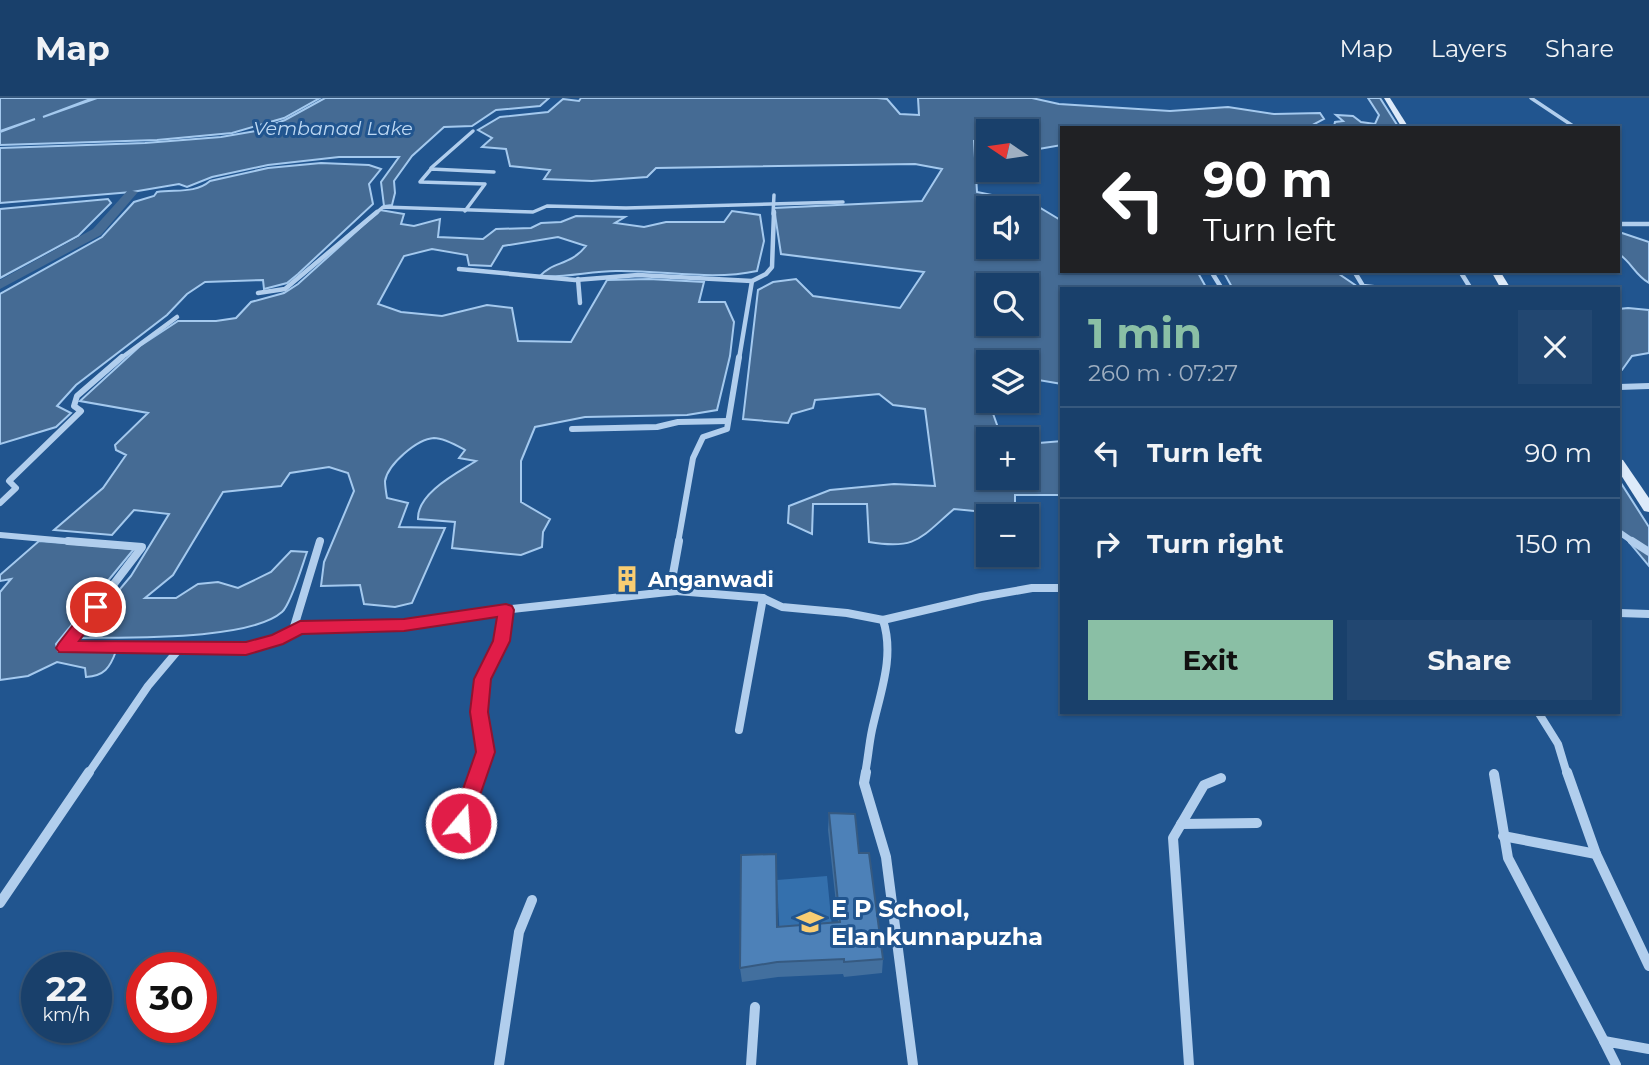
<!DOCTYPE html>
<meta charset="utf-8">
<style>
:root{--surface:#19406b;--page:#224771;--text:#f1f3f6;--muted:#9fafc1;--line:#37597e;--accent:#8abfa5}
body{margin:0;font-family:Montserrat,sans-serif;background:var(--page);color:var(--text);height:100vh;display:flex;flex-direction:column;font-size:26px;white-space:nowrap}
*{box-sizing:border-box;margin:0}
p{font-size:23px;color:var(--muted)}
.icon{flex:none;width:38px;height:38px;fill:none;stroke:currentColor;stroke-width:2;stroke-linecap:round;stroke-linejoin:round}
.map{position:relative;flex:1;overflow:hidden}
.side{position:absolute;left:1060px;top:189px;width:560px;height:427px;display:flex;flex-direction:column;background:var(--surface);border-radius:0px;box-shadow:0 2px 5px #0004,0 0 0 2px var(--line)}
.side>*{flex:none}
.hud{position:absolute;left:1060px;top:28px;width:560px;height:147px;border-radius:0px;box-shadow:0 2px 5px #0004,0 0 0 2px var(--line);background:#202124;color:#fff;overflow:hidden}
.needle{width:46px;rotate:283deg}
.buttons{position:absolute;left:976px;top:21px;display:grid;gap:14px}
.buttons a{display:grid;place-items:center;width:63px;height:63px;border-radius:0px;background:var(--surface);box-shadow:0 2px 5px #0004,0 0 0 2px var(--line);font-size:35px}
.speed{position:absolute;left:21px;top:854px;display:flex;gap:14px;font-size:35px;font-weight:700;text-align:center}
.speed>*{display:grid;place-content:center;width:91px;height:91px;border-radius:50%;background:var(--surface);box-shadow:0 2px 5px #0004,0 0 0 2px var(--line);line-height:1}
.speed small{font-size:18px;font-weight:400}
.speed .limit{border:10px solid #d22;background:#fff;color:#111}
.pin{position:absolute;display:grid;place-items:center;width:60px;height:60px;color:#fff;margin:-30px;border:4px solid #fff;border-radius:50%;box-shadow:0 2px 7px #0007}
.me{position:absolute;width:77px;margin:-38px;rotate:18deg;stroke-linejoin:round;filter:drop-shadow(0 0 5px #0008)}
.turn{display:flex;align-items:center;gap:24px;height:147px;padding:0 28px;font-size:32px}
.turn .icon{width:91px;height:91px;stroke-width:2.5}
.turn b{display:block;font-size:49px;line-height:60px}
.round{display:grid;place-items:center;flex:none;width:74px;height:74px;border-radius:0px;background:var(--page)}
.summary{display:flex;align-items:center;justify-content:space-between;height:119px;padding:0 28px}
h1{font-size:42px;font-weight:700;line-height:52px;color:var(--accent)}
.action{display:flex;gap:14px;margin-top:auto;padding:14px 28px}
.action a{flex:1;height:80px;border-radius:0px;background:var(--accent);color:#111;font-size:28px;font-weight:700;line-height:80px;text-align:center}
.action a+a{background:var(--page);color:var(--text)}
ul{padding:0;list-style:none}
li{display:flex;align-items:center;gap:21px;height:91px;padding:0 28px;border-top:2px solid var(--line)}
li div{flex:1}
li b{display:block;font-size:26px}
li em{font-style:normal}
header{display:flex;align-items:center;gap:42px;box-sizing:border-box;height:98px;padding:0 35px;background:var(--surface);border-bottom:2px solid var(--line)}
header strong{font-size:33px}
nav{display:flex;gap:38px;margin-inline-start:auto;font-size:24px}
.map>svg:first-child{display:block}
.green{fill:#3470ad}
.water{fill:#456b94;stroke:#a4c9ee;stroke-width:2;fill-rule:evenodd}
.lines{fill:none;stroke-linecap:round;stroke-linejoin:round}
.canal{fill:#456b94;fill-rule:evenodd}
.street-far4{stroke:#b1ceed;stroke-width:3.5}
.street-far3{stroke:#b1ceed;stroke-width:4.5}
.street-far2{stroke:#b1ceed;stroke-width:6}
.street-far1{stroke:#b1ceed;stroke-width:8}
.street{stroke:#b1ceed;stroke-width:10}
.secondary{fill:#ddeaf9;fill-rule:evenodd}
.wall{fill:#426f9e}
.shaded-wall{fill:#365a81}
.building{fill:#4d81b8;stroke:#365a81;stroke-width:2}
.route{fill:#e11d48;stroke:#92132f;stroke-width:2}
.labels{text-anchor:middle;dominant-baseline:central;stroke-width:6;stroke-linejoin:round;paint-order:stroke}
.far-water-label{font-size:19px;font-style:italic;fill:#bdd8f3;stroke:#21558f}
.poi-label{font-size:21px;font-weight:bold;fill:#fff;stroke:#21558f;text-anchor:start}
.near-poi-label{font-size:24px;font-weight:bold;fill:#fff;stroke:#21558f;text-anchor:start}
</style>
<header>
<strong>Map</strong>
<nav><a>Map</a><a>Layers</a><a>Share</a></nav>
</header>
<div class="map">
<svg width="1649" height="967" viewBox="0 0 1649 967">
<rect width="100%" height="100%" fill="#21558f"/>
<path class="green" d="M827 778 833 839 780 843 777 782Z"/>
<g class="water">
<path d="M0 0H93L43 19 97 0H320L284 20 232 35 157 42 0 47V34L35 21 0 33Z"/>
<path d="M325 0H549L540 8 496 12 472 28 444 29 412 58 394 83 395 95 392 107 384 108 381 84 399 59H339L268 67 212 79 187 89 179 86 132 94 0 105V50L145 45 221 39 256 33 285 22Z"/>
<path d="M581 0H877L887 1 900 16 919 17 918 0H1032L1059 6 1170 13 1228 9 1274 16 1320 15 1324 21 1307 30H1062V47L1027 53V33H989V42L974 43 977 94 1032 105 1062 123V173H1197L1207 191H1062V286L1038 282 1035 252 1014 253 1015 264H989V303H997L990 307 1002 341H989V380H1027V346L1062 343V397H1015V417L954 411C920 440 917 452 869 444L867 406H813L812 436 788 425 789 408 830 392 894 386 935 388 925 311 893 307 879 296 815 302 813 310 792 316 788 325 743 321 758 192 773 184 796 181 813 198 900 210 924 174 781 156 774 110 922 103 942 71 915 66 656 70 647 79 592 83 544 81 550 72 510 68 506 51 482 49 492 40 478 32 500 19 548 14 563 1 579 3ZM989 110H1027V149H989ZM989 187H1027V226H989Z"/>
<path d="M1368 0H1380L1399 30 1334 28 1335 24 1343 23 1336 17 1353 18 1361 24 1375 26 1379 17Z"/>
<path d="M321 65 369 67 381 71 369 86 373 106 298 176 287 185 264 191 263 182 205 184 187 196 167 217 76 287 57 308 71 315 56 329 0 346V196L102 139 134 104 154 98 157 94C175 91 195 96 210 83L268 70Z"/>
<path d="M108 101 111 105 78 138 0 180V111Z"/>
<path d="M380 112 404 116 401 126 414 128 440 121 438 139 483 141 496 131 531 130 541 125 561 124 576 118 625 119 615 125 644 129 666 124H724L732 113 760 117 764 143 757 173C711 183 663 172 616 173 590 173 566 180 540 178 553 163 570 168 586 148L558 139 503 148 491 168 469 167 467 157 432 151 404 158 378 206 401 214 442 218 487 207 512 210 518 243 571 244 607 182 649 181 704 184 699 204H725L734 224 730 258 717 312 687 317 585 319 535 329 521 363V404L550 421 543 434 542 449 521 457 452 450 455 424 418 421C417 395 457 375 476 363L459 360 465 352C456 347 444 340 434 340 417 341 388 366 385 383 385 388 386 394 387 400L408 405 399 429 445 430 412 505 395 509 364 506 360 487 321 488 324 464 354 393 348 375 329 369 290 375 281 388 223 394 173 477 145 500H176L198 486 218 484 238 490 271 474 291 453 307 454C302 468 291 506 282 514 249 543 125 539 79 540L131 478 169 416 134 412 112 437 54 432 103 390 126 357 116 352 115 347 148 315 80 303 140 248 178 223H216L236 220 251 204 284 195 298 186Z"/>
<path d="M1619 134 1649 144V185C1635 177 1632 165 1619 156Z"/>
<path d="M1223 173 1336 174 1361 191H1233Z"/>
<path d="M1628 210 1649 212V255L1632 258 1622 272 1619 273V211Z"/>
<path d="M1619 382 1649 429V468L1619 432Z"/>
<path d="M39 443 134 451 56 546 58 553H116C110 570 104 578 86 579L85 570 57 564 28 578 0 582V494L11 481 0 483V477Z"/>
</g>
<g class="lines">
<path class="canal" d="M128 92 138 94 101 137 0 191V182L93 131Z"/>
<g class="street-far4">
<path d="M1531 0 1576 30"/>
<path d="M431 70 473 33"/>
<path d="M465 113 485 86 420 84 431 71 494 74"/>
<path d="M375 116 383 109 533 114 547 108 626 110 843 104"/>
<path d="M773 116 774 97"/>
</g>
<g class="street-far3">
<path d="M1619 126H1649"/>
<path d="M459 171 575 182 638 177 752 183 766 176 772 169 774 114"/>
<path d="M1211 173 1222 191"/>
<path d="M1354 173 1363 188 1390 191"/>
<path d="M1460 173 1471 191"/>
<path d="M578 181 580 205"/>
<path d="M258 195 285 191 377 114"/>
<path d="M120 261 177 219"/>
<path d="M739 261 752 183"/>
</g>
<g class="street-far2">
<path d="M1619 289 1649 288"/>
<path d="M572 331 657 329 678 324 728 323"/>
<path d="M0 405 16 390 9 383 81 313 74 308 77 298 122 259"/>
<path d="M1619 434 1635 445"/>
<path d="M0 437 89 445"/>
<path d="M678 445 693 360 703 339 727 331 739 259"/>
</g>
<g class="street-far1">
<path d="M68 443 142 449 65 550H180"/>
<path d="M679 443 671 487 677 493 763 500 782 509 847 515 883 522 981 499 1032 490H1062"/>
<path d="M1632 443 1649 454"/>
<path d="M1619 515 1649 516"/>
<path d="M293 532 320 443"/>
<path d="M1538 614 1558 646 1567 676"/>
<path d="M739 632 763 500"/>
<path d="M88 676 148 588 180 550H246L277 542 300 529 404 527 512 511 677 493"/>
<path d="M478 676 485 654 479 614 483 581 502 543 506 512"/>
<path d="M865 676C868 661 869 646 872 632 880 595 895 559 883 522"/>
</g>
<g class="street">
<path d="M866 674 864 685 886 759 913 967"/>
<path d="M1567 674 1596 756 1649 868"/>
<path d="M1494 676 1508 760 1604 943"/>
<path d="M461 725 478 674"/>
<path d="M1181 726 1257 725"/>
<path d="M1503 738 1596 756"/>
<path d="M0 805 89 674"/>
<path d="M499 967 519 834 532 802"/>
<path d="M751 967 755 909"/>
<path d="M1189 967 1173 740 1204 687 1221 680"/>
<path d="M1616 967 1604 943 1649 951"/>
</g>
<g class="secondary">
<path d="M1384 0H1390L1409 30H1402Z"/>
<path d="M1491 173H1500L1511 191H1501Z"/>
<path d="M1619 361 1623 362 1649 400V414L1644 413 1619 374Z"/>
</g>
</g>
<path class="wall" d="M829 715 859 755 883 861 882 875 844 879 843 876 778 879 742 884 740 870 777 772 778 828 838 824 828 732Z"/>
<path class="shaded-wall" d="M776 756 777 772 778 844 777 829Z"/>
<path class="building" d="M829 715 855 716 859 755H869L883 861 844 864V861L777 864 740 870 741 757 776 756 777 829 840 824Z"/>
<path class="route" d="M96 503 104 509 79 543 246 544 272 537 300 523 404 521 506 506 512 508 514 512 510 543 491 581 488 614 495 654 468 732 461 734 454 732 451 725 476 654 470 614 474 581 493 543 497 519 404 533 302 536 283 546 246 557 59 554 56 550 59 545 90 505Z"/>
<defs>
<symbol id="building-bare" viewBox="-9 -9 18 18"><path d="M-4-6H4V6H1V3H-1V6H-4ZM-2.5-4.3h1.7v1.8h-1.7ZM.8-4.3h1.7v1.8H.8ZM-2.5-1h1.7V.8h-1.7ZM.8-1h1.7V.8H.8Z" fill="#f9cd72" stroke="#21558f" stroke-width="2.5" paint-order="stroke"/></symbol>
<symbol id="school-bare" viewBox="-9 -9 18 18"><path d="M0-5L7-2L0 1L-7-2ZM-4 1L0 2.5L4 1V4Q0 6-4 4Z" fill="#f9cd72" stroke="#21558f" stroke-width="2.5" paint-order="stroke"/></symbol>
</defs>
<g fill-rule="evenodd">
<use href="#building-bare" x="608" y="462" width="38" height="38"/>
<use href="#school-bare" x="791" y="805" width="38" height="38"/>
</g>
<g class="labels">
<g class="far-water-label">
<text x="333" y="30">Vembanad Lake</text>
</g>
<g class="poi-label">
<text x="648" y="481">Anganwadi</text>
</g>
<g class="near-poi-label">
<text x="831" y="810">E P School,<tspan x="831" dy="28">Elankunnapuzha</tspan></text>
</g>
</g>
</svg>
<div class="buttons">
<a><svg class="needle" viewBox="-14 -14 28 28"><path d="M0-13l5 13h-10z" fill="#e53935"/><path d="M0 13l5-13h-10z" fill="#9fafc1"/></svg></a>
<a><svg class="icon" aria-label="sound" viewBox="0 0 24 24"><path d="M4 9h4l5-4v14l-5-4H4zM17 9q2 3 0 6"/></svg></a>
<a><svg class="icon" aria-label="search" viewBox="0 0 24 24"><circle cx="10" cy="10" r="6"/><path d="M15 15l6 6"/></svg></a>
<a><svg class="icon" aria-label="layers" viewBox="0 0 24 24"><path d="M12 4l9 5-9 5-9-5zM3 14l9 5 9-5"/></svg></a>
<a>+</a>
<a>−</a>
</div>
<div class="speed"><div>22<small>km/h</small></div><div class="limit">30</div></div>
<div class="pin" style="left:96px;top:509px;background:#d93025"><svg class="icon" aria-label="arrive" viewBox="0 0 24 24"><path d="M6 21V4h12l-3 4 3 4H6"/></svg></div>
<svg class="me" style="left:461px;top:725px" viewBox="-20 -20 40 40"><circle r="17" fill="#e11d48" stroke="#fff" stroke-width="3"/><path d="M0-11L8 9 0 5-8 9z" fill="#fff"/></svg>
<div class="hud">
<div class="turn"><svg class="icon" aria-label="left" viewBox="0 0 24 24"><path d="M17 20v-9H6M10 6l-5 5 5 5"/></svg><div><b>90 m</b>Turn left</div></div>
</div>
<section class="side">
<div class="summary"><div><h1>1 min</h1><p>260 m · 07:27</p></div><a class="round"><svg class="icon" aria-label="close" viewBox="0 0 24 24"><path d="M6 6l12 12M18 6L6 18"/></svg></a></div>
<ul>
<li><svg class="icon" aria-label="left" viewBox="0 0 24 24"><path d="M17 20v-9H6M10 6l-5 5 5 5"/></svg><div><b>Turn left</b></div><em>90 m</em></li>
<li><svg class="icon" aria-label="right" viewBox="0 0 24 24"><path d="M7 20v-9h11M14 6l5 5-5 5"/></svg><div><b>Turn right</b></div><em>150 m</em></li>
</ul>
<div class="action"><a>Exit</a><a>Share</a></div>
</section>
</div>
